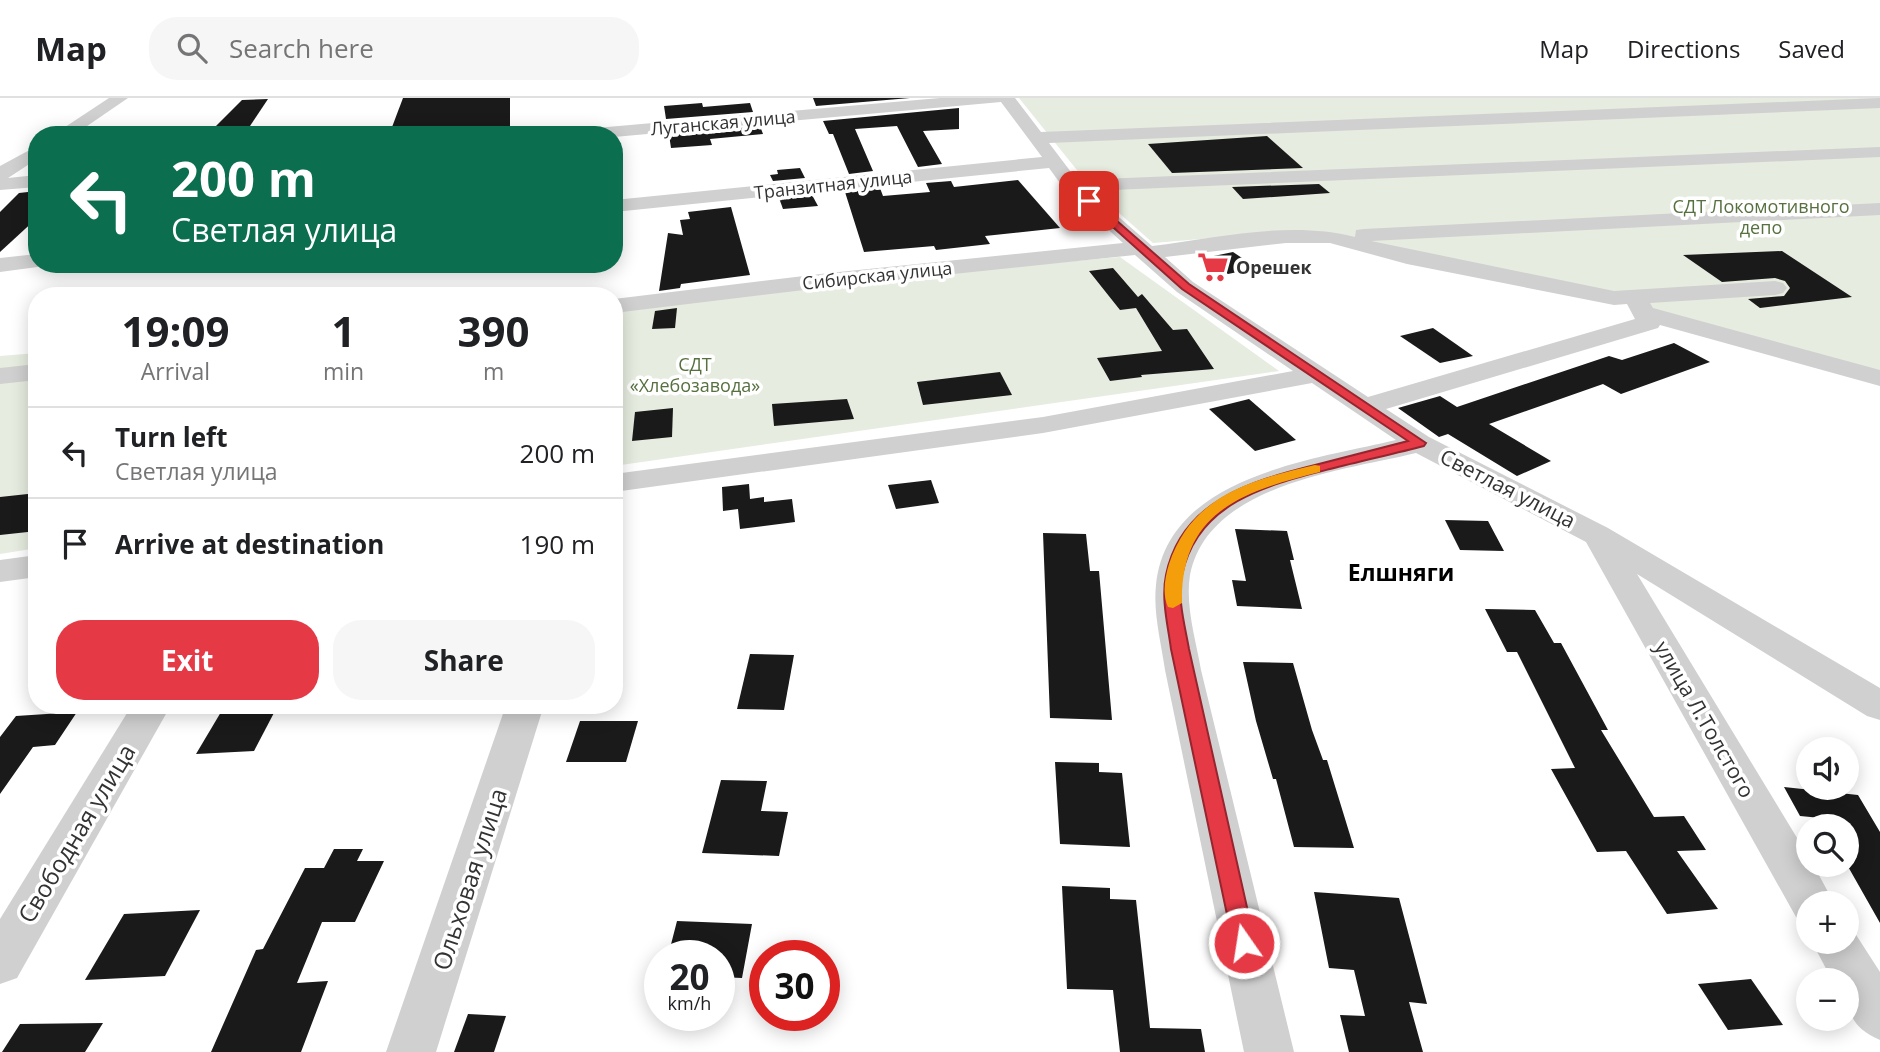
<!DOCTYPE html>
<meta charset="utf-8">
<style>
:root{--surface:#fff;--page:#f6f6f6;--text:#202124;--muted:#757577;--line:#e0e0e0;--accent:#e63946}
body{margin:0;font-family:"Open Sans",sans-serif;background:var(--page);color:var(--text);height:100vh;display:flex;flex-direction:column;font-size:26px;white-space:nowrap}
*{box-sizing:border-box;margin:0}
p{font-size:23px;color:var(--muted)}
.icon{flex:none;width:38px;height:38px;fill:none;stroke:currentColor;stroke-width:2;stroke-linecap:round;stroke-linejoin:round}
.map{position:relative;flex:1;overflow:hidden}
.drawer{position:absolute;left:28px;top:189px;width:595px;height:427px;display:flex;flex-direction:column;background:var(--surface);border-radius:28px;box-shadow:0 4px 18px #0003}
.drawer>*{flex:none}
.top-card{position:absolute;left:28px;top:28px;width:595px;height:147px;border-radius:28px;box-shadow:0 4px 18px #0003;background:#0b6e4f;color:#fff;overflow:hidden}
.controls{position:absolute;left:1796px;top:639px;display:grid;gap:14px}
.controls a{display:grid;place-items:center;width:63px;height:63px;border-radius:50%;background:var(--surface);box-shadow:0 4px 18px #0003;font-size:35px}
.speed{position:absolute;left:644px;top:842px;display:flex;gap:14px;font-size:35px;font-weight:700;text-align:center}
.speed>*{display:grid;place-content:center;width:91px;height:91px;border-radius:50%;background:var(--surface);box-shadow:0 4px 18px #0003;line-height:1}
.speed small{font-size:18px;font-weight:400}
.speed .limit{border:10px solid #d22;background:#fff;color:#111}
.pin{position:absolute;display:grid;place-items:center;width:60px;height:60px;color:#fff;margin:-30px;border-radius:14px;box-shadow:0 4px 10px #0006}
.me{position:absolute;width:77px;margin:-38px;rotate:347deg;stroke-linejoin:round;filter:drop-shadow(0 0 5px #0008)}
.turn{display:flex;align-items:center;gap:24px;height:147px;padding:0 28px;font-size:32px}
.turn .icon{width:91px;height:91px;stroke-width:2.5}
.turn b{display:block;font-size:49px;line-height:60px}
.eta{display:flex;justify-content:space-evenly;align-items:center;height:119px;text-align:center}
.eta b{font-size:42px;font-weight:700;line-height:49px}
.primary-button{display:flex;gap:14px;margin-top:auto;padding:14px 28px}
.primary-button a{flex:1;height:80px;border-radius:28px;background:var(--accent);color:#fff;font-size:28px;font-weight:700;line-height:80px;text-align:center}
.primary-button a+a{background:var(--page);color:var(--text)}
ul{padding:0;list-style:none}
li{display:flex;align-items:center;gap:21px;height:91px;padding:0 28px;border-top:2px solid var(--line)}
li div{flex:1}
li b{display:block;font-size:26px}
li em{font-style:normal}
header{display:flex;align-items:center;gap:42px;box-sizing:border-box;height:98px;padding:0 35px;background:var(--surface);border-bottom:2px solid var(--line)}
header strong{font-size:33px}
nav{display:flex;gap:38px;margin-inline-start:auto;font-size:24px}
.search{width:490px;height:63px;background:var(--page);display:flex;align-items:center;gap:18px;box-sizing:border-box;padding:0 24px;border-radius:28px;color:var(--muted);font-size:26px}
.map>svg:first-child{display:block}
.green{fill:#e6ecdf}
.building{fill:#1a1a1a}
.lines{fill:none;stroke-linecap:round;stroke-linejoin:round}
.minor{fill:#d0d0d0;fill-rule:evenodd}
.route{fill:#e63946;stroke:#96252e;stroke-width:2}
.slow{fill:#f59e0b}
.labels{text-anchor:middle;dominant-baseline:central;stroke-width:7;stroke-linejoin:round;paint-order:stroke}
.far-street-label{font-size:18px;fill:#333;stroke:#fff}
.far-park-label{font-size:18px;fill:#56703f;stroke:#fff}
.far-poi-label{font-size:18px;font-weight:bold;fill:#333;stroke:#fff;text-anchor:start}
.street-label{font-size:21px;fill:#333;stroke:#fff}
.neighbourhood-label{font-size:23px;font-weight:bold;fill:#000;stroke:#fff}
.near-street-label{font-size:24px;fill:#333;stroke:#fff}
</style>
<header>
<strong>Map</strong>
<div class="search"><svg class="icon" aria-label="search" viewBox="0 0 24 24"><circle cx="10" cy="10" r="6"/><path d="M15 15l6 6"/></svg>Search here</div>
<nav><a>Map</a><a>Directions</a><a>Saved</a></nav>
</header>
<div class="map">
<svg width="1880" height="954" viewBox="0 0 1880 954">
<rect width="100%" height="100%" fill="#fff"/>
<g class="green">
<path d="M1019 0H1880V274L1655 212 1295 133 1153 145 1093 92Z"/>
<path d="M1120 159 1279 273 614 368V204Z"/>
<path d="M37 255V450L0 456V258Z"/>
</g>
<g class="building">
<path d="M403 0H510V32L453 37H389Z"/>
<path d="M813 0H910L816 8Z"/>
<path d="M268 1 244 37H207L242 2Z"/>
<path d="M702 5 703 9 750 5 753 14 666 21 664 8Z"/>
<path d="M959 10V31L923 33 942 66 918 69 897 28 855 31 873 73 849 76 833 36H829L823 23Z"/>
<path d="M760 28 763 36 710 41 712 47 671 50 669 37Z"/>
<path d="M1267 38 1303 70 1172 75 1148 46Z"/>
<path d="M800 70 805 80 773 83 770 77 778 76 777 72Z"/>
<path d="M1018 82 1060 130 985 138 990 146 936 152 934 148 864 154 845 94 880 90 883 98 930 94 926 85 951 83 954 89Z"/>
<path d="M1319 86 1330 95 1243 101 1232 89Z"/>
<path d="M37 93V120L0 154V114L19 95Z"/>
<path d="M812 97 818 108 783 111 779 100Z"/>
<path d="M731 109 750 177 681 186 680 190 659 193 668 135 683 137 680 122 690 121 688 114Z"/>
<path d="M1782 153 1852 199 1760 210 1748 201 1784 198 1790 190 1785 183 1775 180 1722 184 1683 157Z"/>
<path d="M1233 154 1257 170 1228 176 1204 160Z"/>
<path d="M1113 170 1138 199 1142 196 1173 232 1187 231 1214 271 1141 277 1142 279 1110 283 1097 260 1162 253 1136 210 1120 212 1089 173Z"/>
<path d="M677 210 675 230 652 231 655 213Z"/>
<path d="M1433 230 1473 258 1440 265 1400 238Z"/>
<path d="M1674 245 1710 264 1621 296 1603 286 1489 326 1551 363 1517 378 1448 336 1439 339 1398 310 1440 298 1457 309 1609 258 1622 262Z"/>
<path d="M1000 274 1012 297 923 307 917 284Z"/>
<path d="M847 301 854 321 774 328 772 306Z"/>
<path d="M1249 301 1296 342 1255 353 1209 311Z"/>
<path d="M673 310 672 339 632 343 635 314Z"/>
<path d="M931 382 939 405 896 411 888 387Z"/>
<path d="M749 386 750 401 764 399V404L792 401 795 424 740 431 738 411 723 413 722 389Z"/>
<path d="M37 395V433L0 437V399Z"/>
<path d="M1445 422 1488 423 1504 453 1460 452Z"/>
<path d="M1235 431 1287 433 1294 462H1290L1302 511 1237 508 1232 482 1246 483Z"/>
<path d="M1043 435 1086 436 1090 473H1099L1112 622 1050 620Z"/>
<path d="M1485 511 1535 512 1554 545H1561L1608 632H1601L1654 719 1684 718 1706 752 1677 753 1718 811 1667 816 1626 753 1597 754 1551 671 1575 670 1517 554H1507Z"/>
<path d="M750 556 794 557 784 612 737 611Z"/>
<path d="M1243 564 1293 565 1312 632 1323 662H1327L1354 750 1294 749 1276 681H1273L1256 623Z"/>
<path d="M276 611 254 653 196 656 221 614Z"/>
<path d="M77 614 55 647 33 649 0 696V639L16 618Z"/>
<path d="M580 623H638L626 664H566Z"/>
<path d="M1055 664 1099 665V674L1122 675 1130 749 1060 746Z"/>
<path d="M721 682 767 683 761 713 788 714 779 758 702 755Z"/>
<path d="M1784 689 1858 697 1880 734V825L1846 765V728H1826L1821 720 1800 718Z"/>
<path d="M334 751H363L357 763H384L355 824H322L297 885 328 883 301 954H211L256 852 263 851 305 770H324Z"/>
<path d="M1062 788 1110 790V801L1136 802 1150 930 1201 931 1205 954H1120L1113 892 1067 891Z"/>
<path d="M1314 794 1399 800 1427 906 1409 904 1423 954H1349L1340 917 1365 918 1354 872 1329 870Z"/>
<path d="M200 812 165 878 85 882 124 816Z"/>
<path d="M677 823 752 826 742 880 719 879V858H668Z"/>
<path d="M1751 881 1783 927 1728 932 1698 886Z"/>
<path d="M468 916 506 918 494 954H454Z"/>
<path d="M103 925 85 954H2L20 926Z"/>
</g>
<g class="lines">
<g class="minor">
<path d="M109 0H128L74 37H53Z"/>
<path d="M940 0H1015L1041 34 1880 0V10L1049 45 1077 82 1880 49V59L1089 93 1152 148C1217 140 1290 122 1355 139L1356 132 1364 131 1880 105V117L1371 143 1614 193 1775 183 1783 185 1787 190 1783 195 1775 197 1650 205 1653 210 1880 272V288L1660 227 1658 230 1386 311 1429 339 1608 430 1880 590V622L1867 618 1637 476 1808 758V766H1813L1834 805H1808V824L1796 819 1586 444 1416 355C1342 373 1208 386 1190 477 1185 508 1196 542 1201 572L1294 954H1244L1165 572C1161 544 1153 515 1156 487 1167 378 1312 362 1396 342L1312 285 1043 335 614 394V376L1043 319 1293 273 1177 194 1135 157 829 189 614 215V201L829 175 1123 145 1065 92 1049 70 614 114V102L1042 59 1001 4 614 39 564 37 573 32ZM1286 145H1330L1407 166 1614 207 1627 206 1635 221 1368 299 1193 184 1165 159Z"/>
<path d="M37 48V61L8 80 37 77V89L0 92V68Z"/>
<path d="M37 156V166L45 168 0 174V160Z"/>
<path d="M37 266V282L0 286V270Z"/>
<path d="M37 457V479L0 484V462Z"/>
<path d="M132 607H171L17 880 0 886V821Z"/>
<path d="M506 607H544L436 954H386Z"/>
<path d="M1846 827 1851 829 1880 874V942C1851 930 1846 912 1846 882H1832L1812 844H1846Z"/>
</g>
</g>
<path class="route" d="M1086 101H1092L1189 186 1426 345 1424 348C1393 356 1361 363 1330 371 1268 387 1197 404 1182 477 1177 500 1185 528 1189 551L1255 845 1252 852 1244 855 1236 852 1233 845 1171 551C1168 528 1161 501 1166 477 1181 403 1251 383 1315 367 1346 359 1377 351 1408 343L1182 191 1086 105Z"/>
<path class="slow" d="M1315 367 1320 368V374C1244 393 1180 413 1182 505L1173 510 1168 509C1162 496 1165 479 1169 466 1192 397 1251 382 1315 367Z"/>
<defs>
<symbol id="supermarket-bare" viewBox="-9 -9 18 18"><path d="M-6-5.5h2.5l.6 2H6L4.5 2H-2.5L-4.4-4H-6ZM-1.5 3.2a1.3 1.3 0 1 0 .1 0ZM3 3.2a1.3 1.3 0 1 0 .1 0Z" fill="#e63946" stroke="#fff" stroke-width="2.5" paint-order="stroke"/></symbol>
</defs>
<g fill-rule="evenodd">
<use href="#supermarket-bare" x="1191" y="147" width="44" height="44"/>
</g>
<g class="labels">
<g class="far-street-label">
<text transform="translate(723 24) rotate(-5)">Луганская улица</text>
<text transform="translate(833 86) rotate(-6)">Транзитная улица</text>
<text transform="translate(877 177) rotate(-6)">Сибирская улица</text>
</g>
<g class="far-park-label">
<text x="1761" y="108">СДТ Локомотивного<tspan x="1761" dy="21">депо</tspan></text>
<text x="695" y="266">СДТ<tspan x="695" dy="21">«Хлебозавода»</tspan></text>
</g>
<g class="far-poi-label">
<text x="1236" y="169">Орешек</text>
</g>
<g class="street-label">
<text transform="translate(1508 390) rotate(27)">Светлая улица</text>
<text transform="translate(1705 621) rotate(60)">улица Л.Толстого</text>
</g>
<g class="neighbourhood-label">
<text x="1401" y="474">Елшняги</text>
</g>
<g class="near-street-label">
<text transform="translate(76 735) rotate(-59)">Свободная улица</text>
<text transform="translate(469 781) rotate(-72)">Ольховая улица</text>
</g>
</g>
</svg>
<div class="controls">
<a><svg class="icon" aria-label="sound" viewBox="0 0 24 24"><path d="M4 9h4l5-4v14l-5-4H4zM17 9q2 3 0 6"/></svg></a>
<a><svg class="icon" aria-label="search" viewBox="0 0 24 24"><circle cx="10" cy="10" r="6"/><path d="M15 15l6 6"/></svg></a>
<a>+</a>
<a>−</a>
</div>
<div class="speed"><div>20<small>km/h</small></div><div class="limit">30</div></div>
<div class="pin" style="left:1089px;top:103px;background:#d93025"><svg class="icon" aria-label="arrive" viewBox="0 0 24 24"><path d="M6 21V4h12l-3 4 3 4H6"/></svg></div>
<svg class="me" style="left:1244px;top:845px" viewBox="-20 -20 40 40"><circle r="17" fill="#e63946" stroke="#fff" stroke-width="3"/><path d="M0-11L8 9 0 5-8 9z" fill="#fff"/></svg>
<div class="top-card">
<div class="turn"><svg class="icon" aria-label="left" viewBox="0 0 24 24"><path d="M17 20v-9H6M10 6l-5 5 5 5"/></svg><div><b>200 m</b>Светлая улица</div></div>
</div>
<section class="drawer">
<div class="eta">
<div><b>19:09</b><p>Arrival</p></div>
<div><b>1</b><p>min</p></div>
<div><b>390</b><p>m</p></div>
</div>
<ul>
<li><svg class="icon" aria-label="left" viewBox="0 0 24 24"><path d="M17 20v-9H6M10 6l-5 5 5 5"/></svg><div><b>Turn left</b><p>Светлая улица</p></div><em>200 m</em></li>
<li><svg class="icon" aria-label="arrive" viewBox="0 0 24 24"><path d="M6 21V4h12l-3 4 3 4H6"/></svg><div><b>Arrive at destination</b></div><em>190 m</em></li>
</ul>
<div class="primary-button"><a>Exit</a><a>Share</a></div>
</section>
</div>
